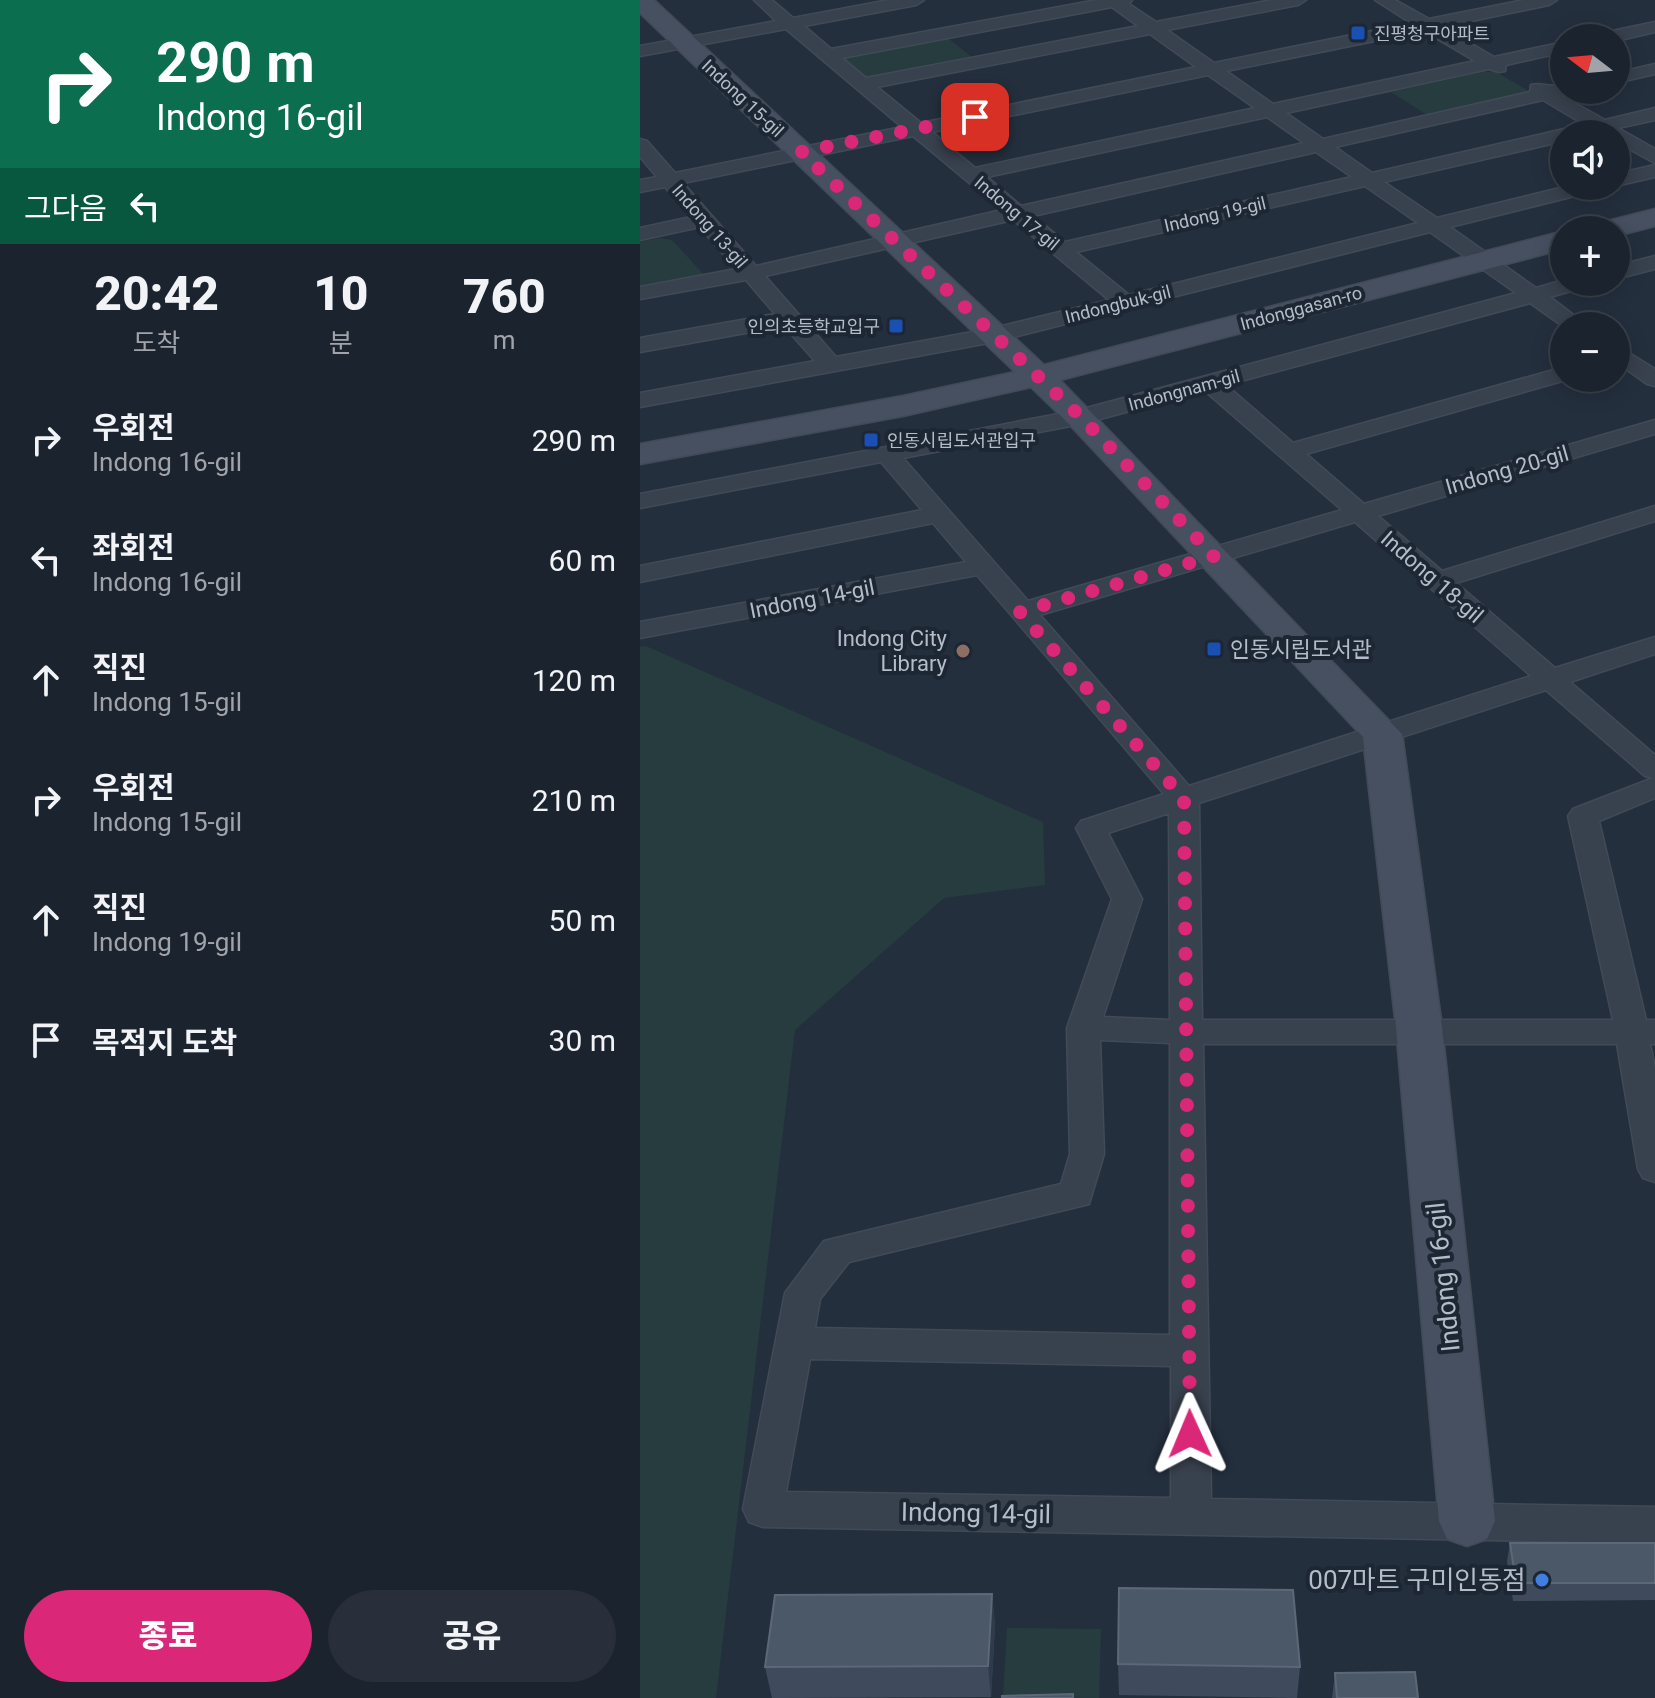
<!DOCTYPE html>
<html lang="ko">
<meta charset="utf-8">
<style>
:root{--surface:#1b232e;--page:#282f3a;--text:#f1f3f6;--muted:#a0a4aa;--line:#39404a;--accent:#db2777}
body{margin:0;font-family:Roboto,"Noto Sans KR",sans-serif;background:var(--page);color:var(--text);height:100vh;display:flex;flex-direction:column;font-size:30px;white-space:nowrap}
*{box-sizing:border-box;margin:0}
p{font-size:26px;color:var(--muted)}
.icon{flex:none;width:44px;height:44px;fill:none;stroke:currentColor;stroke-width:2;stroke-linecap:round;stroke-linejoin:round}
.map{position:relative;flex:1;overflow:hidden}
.panel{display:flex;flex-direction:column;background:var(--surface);width:640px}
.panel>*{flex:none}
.banner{background:#0b6e4f;color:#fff;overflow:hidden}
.needle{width:52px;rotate:286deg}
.fabs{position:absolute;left:910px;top:24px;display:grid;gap:16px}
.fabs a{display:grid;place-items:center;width:80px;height:80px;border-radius:50%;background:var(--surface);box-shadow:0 4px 20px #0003,0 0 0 2px var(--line);font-size:40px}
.pin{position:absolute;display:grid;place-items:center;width:68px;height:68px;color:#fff;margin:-34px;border-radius:16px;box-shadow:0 4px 12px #0006}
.me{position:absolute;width:88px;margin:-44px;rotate:359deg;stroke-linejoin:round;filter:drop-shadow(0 0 6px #0008)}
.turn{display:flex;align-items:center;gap:28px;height:168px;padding:0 24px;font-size:36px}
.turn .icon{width:104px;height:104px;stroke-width:2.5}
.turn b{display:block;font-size:56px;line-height:68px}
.then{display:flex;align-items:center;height:76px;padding:0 24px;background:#0003;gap:16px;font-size:30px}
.eta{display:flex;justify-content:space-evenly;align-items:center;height:136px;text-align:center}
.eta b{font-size:48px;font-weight:800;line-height:56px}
.button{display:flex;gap:16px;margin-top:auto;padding:16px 24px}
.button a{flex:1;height:92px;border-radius:48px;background:var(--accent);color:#fff;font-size:32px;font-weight:800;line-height:92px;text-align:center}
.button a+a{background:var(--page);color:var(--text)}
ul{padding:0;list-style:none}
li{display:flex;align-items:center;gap:24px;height:120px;padding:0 24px}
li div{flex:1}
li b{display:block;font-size:30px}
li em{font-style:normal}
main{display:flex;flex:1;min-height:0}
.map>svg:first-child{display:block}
.green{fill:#263c3f}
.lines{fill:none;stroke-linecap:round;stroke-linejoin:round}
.street-casing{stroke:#414a57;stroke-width:3}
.secondary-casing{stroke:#414a57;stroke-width:3}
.street{fill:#38414e;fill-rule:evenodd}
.secondary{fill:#465061;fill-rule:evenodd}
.wall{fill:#3f4b5c}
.shaded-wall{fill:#2f3b4b}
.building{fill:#4b5868;stroke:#5c6777;stroke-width:2}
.route{stroke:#db2777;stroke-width:14;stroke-dasharray:0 25.2}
.transit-dot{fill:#1a4fb4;stroke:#1d2633;stroke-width:3}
.education-dot{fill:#8d6e63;stroke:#1d2633;stroke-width:3}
.shop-dot{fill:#3f7fe0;stroke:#1d2633;stroke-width:3}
.labels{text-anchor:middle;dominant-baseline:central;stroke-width:8;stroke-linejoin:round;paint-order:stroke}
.far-poi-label{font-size:18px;fill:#b4bcc9;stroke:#1d2633;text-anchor:start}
.far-street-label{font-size:18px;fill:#b4bcc9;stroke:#1d2633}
.street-label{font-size:22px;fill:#b4bcc9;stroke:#1d2633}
.poi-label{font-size:22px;fill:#b4bcc9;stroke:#1d2633;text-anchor:end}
.near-street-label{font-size:26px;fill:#b4bcc9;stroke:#1d2633}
.near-poi-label{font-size:26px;fill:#b4bcc9;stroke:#1d2633;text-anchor:end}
</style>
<main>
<section class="panel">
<div class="banner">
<div class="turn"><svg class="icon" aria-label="right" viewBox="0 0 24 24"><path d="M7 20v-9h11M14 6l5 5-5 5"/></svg><div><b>290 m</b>Indong 16-gil</div></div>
<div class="then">그다음<svg class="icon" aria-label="left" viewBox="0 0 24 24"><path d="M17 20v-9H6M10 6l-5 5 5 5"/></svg></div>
</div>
<div class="eta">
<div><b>20:42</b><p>도착</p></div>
<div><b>10</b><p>분</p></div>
<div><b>760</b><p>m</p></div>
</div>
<ul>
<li><svg class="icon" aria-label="right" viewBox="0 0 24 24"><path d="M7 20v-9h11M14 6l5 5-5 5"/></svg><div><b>우회전</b><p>Indong 16-gil</p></div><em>290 m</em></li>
<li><svg class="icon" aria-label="left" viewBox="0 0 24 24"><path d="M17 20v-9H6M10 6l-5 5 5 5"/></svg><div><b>좌회전</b><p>Indong 16-gil</p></div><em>60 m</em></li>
<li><svg class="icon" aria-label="ahead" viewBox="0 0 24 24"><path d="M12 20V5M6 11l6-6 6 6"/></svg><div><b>직진</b><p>Indong 15-gil</p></div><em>120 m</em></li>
<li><svg class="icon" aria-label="right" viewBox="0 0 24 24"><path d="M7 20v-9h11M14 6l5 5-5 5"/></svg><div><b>우회전</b><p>Indong 15-gil</p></div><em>210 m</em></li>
<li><svg class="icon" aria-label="ahead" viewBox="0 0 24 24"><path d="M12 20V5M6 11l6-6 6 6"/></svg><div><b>직진</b><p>Indong 19-gil</p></div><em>50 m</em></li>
<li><svg class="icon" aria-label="arrive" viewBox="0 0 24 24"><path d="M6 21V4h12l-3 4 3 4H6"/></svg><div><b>목적지 도착</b></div><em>30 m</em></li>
</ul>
<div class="button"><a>종료</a><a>공유</a></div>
</section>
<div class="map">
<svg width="1015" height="1698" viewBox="0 0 1015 1698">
<rect width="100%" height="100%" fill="#242f3e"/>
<g class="green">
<path d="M304 35 334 59 220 80 199 61 202 55Z"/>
<path d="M843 72H856L889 91 888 97 792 118 751 92Z"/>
<path d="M20 238 32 240 66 277 0 293V242Z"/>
<path d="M6 646 403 822 405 885 304 898 155 1030 76 1698H0V647Z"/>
<path d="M367 1628 461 1629 459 1698 363 1697Z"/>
</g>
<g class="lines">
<defs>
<g id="street">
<path d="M114 0H132L153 18 249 0H284L276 5 164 26 191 49 457 0H492L489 4 516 22 632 0H666L658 5 527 30 574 63 771 23 735 0H755L789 19 884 0H917L909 5 802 27 854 57 924 42V52L866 65 865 71 859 72 849 69 646 113 683 139 890 92 891 85C902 82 908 88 924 85V90H933L922 96 965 120 1015 108V120L978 128 1015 149V163L976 142V134L944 133 942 129 945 125 903 100 695 147 732 173 924 129 931 131 933 134H924V141L744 182 797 218 928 186H962L959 190 810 227 896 288 924 280 953 282 949 286 910 297 948 326 924 327 890 303 586 385 653 443 924 367V378H933L666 454 724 504 1015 420V434L738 516 802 571 1015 506V521L816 583 915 668 1015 637V654L930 682 1015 755V798L959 821 1006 1020H1015V1044H1010L1015 1069V1182L1003 1178 998 1169 977 1044H563L571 1499 1015 1507V1543L123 1527 109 1522 103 1509 145 1293 184 1241 421 1184 430 1154 427 1028 472 899 436 828 441 821 524 794 337 575 0 638V622L326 562 293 523 0 582V566L282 510 241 462 0 508V494L439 410 876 293 790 232 354 342 0 407V393L175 361 144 326 0 352V338L135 314 106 280 0 299V287L96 269 60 227 0 240V228L51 217 25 187 0 192V180L17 177 0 157V139L7 141 35 173 262 127 146 29 0 56V46L136 21ZM472 7 498 26 226 78 202 58ZM784 31 835 61 633 104 586 71ZM510 34 556 67 281 123 237 87ZM568 75 615 108 335 168 292 132ZM627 117 664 143 381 206 347 177ZM273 136 362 210 116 266 43 183ZM676 152 712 177 425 242 393 216ZM725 186 778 223 489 295 436 252ZM373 220 469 300 354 328 196 357 125 276ZM565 391 702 510 388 601 263 458 441 424ZM715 522 891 676 549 786 400 615ZM906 690 1005 776 1013 778 933 809 928 816 973 1020H562L559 803ZM529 813 530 1020 463 1017 502 899 468 833ZM460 1040 530 1043V1335L175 1328 180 1299 209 1262 449 1204 464 1154ZM170 1359 531 1366V1498L146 1492Z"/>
<path d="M1015 22V32L976 41V38H955L958 34Z"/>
<path d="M1015 64V74L976 83V73Z"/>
<path d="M1015 165V177L976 186V174Z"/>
<path d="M1015 256V269L976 279V266Z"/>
<path d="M976 345 1015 369V386L1007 384 976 362Z"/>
</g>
<g id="secondary">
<path d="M0 0H14L404 365 924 231V249L420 380 762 734 802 1027 855 1521 847 1539 827 1546 807 1539 799 1521 756 1027 723 737 429 424 391 387 263 416 0 464V444L263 396 375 372 0 13Z"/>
<path d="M1015 209V226L976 236V230H952L956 224Z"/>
</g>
</defs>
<use href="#street" class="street-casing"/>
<use href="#secondary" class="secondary-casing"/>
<use href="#street" class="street"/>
<use href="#secondary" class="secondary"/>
</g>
<g class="wall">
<path d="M870 1543H1015V1600L873 1601 867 1561Z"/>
<path d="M352 1594 355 1625 351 1697 132 1698 125 1667Z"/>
<path d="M478 1664 660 1667 657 1698 479 1695Z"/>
<path d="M695 1673 778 1698H692Z"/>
</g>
<path class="shaded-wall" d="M352 1594 355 1625 351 1697 348 1666Z"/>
<g class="building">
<path d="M870 1543H1015V1583H876Z"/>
<path d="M479 1588 653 1590 660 1667 478 1664Z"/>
<path d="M352 1594 348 1666 125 1667 135 1595Z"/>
<path d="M775 1672 778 1698H697L695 1673Z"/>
<path d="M433 1694V1698H362V1696Z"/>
</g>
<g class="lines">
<path class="route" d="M335 117 161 152 441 417 574 556 380 612 544 799 550 1434"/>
</g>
<g class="transit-dot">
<rect x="710" y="25" width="16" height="16" rx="4"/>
<rect x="248" y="318" width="16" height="16" rx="4"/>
<rect x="223" y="432" width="16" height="16" rx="4"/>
<rect x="566" y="641" width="16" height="16" rx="4"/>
</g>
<circle class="education-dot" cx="323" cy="651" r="8"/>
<circle class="shop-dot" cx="902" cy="1580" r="8"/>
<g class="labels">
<g class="far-poi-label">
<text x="734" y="33">진평청구아파트</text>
<text x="240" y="326" text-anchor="end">인의초등학교입구</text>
<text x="247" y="440">인동시립도서관입구</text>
</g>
<g class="far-street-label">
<text transform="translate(103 98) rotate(43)">Indong 15-gil</text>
<text transform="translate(377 213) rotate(40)">Indong 17-gil</text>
<text transform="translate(575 214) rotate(-13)">Indong 19-gil</text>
<text transform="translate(70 226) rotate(49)">Indong 13-gil</text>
<text transform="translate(478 304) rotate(-14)">Indongbuk-gil</text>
<text transform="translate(661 308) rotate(-15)">Indonggasan-ro</text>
<text transform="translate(544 390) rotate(-15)">Indongnam-gil</text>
</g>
<g class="street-label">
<text transform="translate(867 470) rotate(-16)">Indong 20-gil</text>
<text transform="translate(792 577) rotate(41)">Indong 18-gil</text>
<text transform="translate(172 599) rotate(-11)">Indong 14-gil</text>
</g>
<g class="poi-label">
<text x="307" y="638">Indong City<tspan x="307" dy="25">Library</tspan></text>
<text x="590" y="649" text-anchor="start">인동시립도서관</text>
</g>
<g class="near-street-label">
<text transform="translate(803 1277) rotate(-96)">Indong 16-gil</text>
<text transform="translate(336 1513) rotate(1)">Indong 14-gil</text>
</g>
<g class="near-poi-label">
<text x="886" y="1580">007마트 구미인동점</text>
</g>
</g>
</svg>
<div class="fabs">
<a><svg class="needle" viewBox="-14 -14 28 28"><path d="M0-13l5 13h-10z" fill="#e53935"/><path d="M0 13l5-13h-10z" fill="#a0a4aa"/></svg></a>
<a><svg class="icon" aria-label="sound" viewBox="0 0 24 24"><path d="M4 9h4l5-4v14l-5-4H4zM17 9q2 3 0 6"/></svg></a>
<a>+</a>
<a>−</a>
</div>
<div class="pin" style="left:335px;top:117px;background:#d93025"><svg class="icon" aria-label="arrive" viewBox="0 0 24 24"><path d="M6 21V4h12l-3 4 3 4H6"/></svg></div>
<svg class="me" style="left:550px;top:1434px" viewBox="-20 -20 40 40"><path d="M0-17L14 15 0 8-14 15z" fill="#db2777" stroke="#fff" stroke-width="4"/></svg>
</div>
</main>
